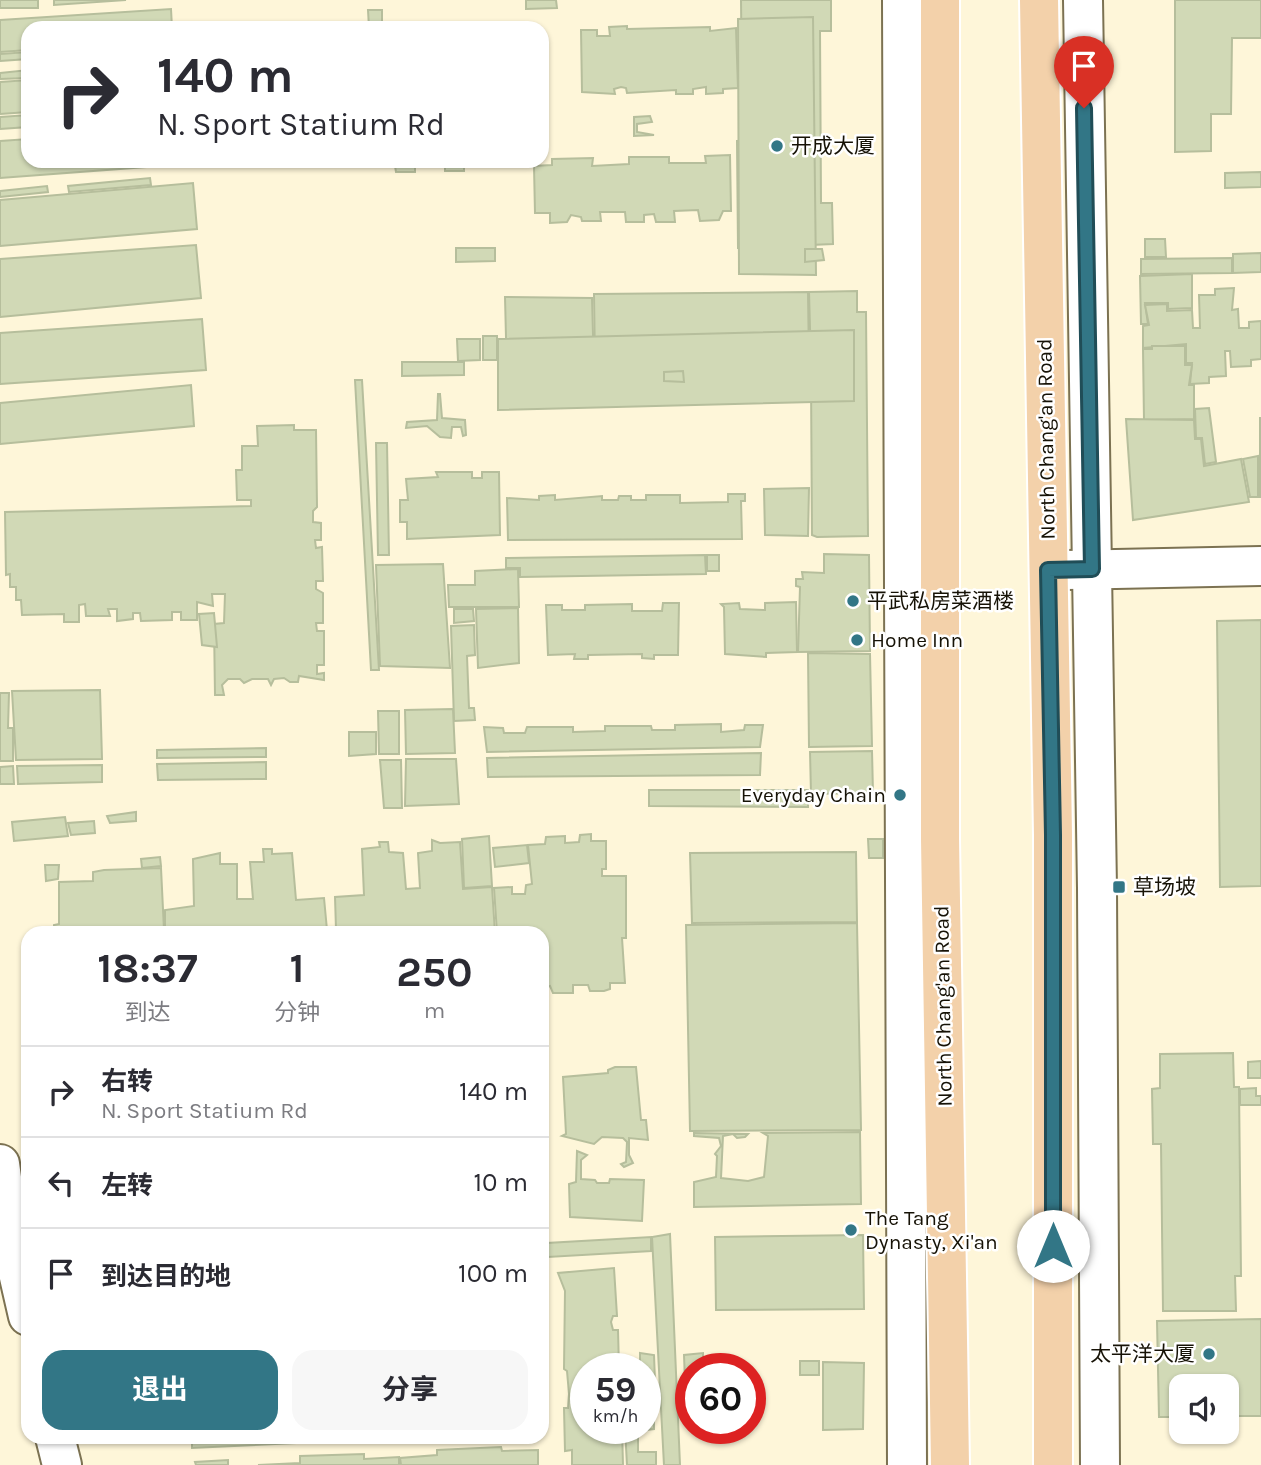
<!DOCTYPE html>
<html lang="zh">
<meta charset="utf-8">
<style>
:root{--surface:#fff;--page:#f7f7f7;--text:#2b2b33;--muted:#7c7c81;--line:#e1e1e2;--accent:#327686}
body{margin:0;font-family:Karla,"Noto Sans SC",sans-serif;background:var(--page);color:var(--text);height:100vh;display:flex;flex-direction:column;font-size:26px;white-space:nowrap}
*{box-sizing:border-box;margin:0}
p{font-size:23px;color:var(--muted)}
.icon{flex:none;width:38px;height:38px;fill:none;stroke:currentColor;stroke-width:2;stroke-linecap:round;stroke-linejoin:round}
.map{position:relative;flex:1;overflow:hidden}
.drawer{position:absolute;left:21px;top:926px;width:528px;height:518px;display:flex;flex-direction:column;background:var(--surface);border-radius:21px;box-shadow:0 2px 5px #0004}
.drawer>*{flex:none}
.top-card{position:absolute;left:21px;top:21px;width:528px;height:147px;border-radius:21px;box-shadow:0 2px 5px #0004;background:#fff;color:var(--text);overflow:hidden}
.fabs{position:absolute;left:1169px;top:1374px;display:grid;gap:14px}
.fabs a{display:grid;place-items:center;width:70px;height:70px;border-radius:14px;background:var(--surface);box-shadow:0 2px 5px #0004;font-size:35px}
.speed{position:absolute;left:570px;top:1353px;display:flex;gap:14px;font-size:35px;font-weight:700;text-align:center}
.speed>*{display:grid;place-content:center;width:91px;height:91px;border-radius:50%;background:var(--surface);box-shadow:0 2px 5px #0004;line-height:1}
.speed small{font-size:18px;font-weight:400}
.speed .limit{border:10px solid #d22;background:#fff;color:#111}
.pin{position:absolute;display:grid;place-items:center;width:60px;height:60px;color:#fff;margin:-72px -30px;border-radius:50% 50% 50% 0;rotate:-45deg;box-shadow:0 0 7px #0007}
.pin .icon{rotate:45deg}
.me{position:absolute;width:77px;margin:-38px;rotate:0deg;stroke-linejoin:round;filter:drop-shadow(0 0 5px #0008)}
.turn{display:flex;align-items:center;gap:24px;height:147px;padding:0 21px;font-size:32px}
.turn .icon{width:91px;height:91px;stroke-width:2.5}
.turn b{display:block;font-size:49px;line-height:60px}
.eta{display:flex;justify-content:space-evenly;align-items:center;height:119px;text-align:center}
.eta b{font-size:42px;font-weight:700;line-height:49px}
.cta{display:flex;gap:14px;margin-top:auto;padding:14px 21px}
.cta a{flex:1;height:80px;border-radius:21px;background:var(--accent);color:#fff;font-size:28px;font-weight:700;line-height:80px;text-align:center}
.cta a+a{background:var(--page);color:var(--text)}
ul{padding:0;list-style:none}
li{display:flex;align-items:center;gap:21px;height:91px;padding:0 21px;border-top:2px solid var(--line)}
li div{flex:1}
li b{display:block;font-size:26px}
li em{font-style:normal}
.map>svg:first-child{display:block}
.building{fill:#d1d9b6;stroke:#b6be9c;stroke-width:2}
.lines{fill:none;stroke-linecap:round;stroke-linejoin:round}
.minor-casing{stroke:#7c7252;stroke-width:42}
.major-casing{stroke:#fff;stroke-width:42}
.minor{stroke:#fff;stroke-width:38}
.major{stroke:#f3d1aa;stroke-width:38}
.route-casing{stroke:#204d57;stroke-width:18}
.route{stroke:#327686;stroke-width:12}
.poi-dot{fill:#327686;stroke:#fff;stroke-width:2.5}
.labels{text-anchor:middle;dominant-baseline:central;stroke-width:5;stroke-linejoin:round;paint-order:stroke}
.poi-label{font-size:21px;fill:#161206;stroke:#fff;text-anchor:start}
.street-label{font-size:21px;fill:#161206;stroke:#fff}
</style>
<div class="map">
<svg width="1261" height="1465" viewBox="0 0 1261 1465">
<rect width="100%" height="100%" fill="#fef6d9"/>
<g class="building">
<rect x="0" y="0" width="38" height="8"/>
<path d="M54 0H126L54 5Z"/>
<path d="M526 0H556L557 8 526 9Z"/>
<path d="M741 0H831V31H820L821 203H832L833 244 738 248 737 141 774 140 777 130 769 127 778 123 780 117 776 113H770L779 102 774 94 765 96 757 112 752 113V95L742 96Z"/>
<path d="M1175 0H1261V38H1232L1231 114H1211V151L1175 152Z"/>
<path d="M171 9 172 28H28V50L0 52V20Z"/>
<path d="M368 10H382V28H369Z"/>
<path d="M813 17 816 275 739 274 738 19Z"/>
<path d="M627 26V29L710 27V31L736 28 738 88 723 89V93L706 94V87L693 89V94H676V90L627 93 626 88 621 87 614 89 615 94 582 92 581 30H597V36H610L609 27Z"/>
<path d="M28 52V59L0 61V54Z"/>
<path d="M28 70V78L0 79V73Z"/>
<path d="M28 80V112L0 114V82Z"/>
<path d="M28 115V127L0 129V117Z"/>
<path d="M650 116 652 122 637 124V132L654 135 634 136V117Z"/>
<path d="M28 139V161H146V167L0 178V141Z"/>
<path d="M730 155 731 211H723L719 220 700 221 698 210 674 211 675 222H656L654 214 644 215V222H626L625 212H600L601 221H582L581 217 571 215 567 222 550 223V213H535L534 166 552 165V159L593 158 592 166 629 164V157H669V163H706L705 156Z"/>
<path d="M367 161H415V172H396L395 166H368Z"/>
<path d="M445 161H494V164L464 165V171H445Z"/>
<path d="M1261 172V187L1225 188V173Z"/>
<path d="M150 178 151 185 69 192 68 186Z"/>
<path d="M193 183 197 229 0 246V200Z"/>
<path d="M47 186 48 192 0 197V191Z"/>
<path d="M1145 239H1165L1166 257H1145Z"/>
<path d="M196 245 201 298 0 317V259Z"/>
<path d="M456 248H495V261L456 262Z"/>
<path d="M805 249H822L824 260 805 262Z"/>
<path d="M1261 253V272L1233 273V254Z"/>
<path d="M1232 258V273L1141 274V259Z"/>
<path d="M1192 274V308L1168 309V303H1145L1148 324H1141L1140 276Z"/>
<path d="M1234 288 1232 310 1238 309 1239 328H1249V322L1261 321V359L1251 360V366L1231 367 1230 351H1225L1226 376 1209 377V383L1190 384 1192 363H1186V344L1143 348V326L1149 325 1145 305 1167 304V311L1192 310 1193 328H1200L1199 295H1215V289Z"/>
<path d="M857 291V312H866L868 536 817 537 812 535 811 380H797L799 364H811L809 292Z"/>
<path d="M808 292 809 362 595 363 594 294Z"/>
<path d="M505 297 592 298 594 371 560 373 557 372V367H543V376L528 377 530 380 526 376 521 379 512 373 507 378Z"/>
<path d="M202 319 206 370 0 384V333Z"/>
<path d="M854 330V401L498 410V339Z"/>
<rect x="483" y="336" width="14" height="24"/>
<path d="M457 339H480V360L458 361Z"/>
<path d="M1152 346H1185V365H1192L1189 385H1194V419L1144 420 1143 349H1152Z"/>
<path d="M402 362H464V375L402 376Z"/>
<path d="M683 371 684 382 664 381V372Z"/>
<path d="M355 380H362L379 670H371Z"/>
<path d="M191 385 194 426 0 444V403Z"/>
<path d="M438 394H440L442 418 465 420 466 435 463 436 461 427H452L451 438 440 437 427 426 406 428 407 422 437 420Z"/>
<path d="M1209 408 1216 462 1205 464 1202 438H1196L1195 409Z"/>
<rect x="1260" y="418" width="1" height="79"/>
<path d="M1126 419 1194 420 1195 439H1201L1204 466 1241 459 1249 502 1133 520Z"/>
<path d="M294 425V430H316L317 507 313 511V522L321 523V540H315L316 548 322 547 323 581H316V589L323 593V623H316L317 631H324V665H317V674L324 673V680L299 676 298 682H290L284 678 274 679 271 685 268 679H252L244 683 240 679H228L222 685 224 695H215L214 624 224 623 225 594H212L213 606 197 602V620H181V612H172V620L141 621 140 613H133V619L117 621V609H108L110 616H86L85 604 79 605V622H64V614L22 615 21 600H16V587H10V574L6 575 5 512 251 506V500H237L236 470H242V446H258L257 426Z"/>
<path d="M376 443H387L389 555H378Z"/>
<path d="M1258 456V497H1250L1243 459Z"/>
<path d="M436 472H472V478H482V472H499L500 535 407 539V522H400V500H408L406 479 438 477Z"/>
<path d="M809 488 808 536 765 535 764 489Z"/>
<path d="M728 494H745V501H741L742 539 508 540 507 498 539 500V496L555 495V500L602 496V500H618L619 496H631V500H646V495H680V503L728 502Z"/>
<path d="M824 554 869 555 870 651 798 652 800 587 796 586V579H803L802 572 824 573Z"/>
<path d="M705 555 706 574 520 577V568H506V558Z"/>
<rect x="707" y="555" width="12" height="16"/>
<path d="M443 564 450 668 380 666 376 565Z"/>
<path d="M518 569 519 607H449L448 585H475V571Z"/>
<path d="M796 602 797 652 766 653V657L725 654 724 607 721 604 739 603 740 609 765 610V603Z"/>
<path d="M663 603H679L678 655H654V659L642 658V654L588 655V659H574L575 654 548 655 546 605H562V610H585V605L632 604V611H662Z"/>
<path d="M518 608 519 663 478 668 476 609Z"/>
<path d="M454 609H473L474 621 454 623Z"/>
<path d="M214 613 217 647 202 645 199 614Z"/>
<path d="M1261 620V886L1220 887 1217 621Z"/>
<path d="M474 625 475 655 467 656 469 708H474L475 720 454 721 451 626Z"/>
<path d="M808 653 870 654 872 746 809 747Z"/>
<path d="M100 690 102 759 16 760 12 691Z"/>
<path d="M0 693H9L8 728H13V761H0Z"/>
<path d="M453 709 455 753 406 754 405 710Z"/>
<path d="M378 711H399V754H379Z"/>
<path d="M721 724V732L744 730 745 725H763L760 747 487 752 484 727 503 728 504 733H525L527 727H573V732L605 731V726H651L652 730H675V725Z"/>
<path d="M349 732H376V754L349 756Z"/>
<path d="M266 748V757L157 758V750Z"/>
<path d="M872 751 873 793 811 794 810 752Z"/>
<path d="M761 753 760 775 488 777 487 758Z"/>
<path d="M406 759H456L459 804 405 806Z"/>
<path d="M380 760H401L402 808H384Z"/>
<path d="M266 762V779L158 780 157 764Z"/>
<path d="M102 765V782L18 784 17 766Z"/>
<path d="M13 766 14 784H0V767Z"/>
<path d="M649 790H808V807L649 806Z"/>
<path d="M136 812V821L110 823 107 816Z"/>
<path d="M65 817 68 836 14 841 12 822Z"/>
<path d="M94 821 95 833 71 835 68 823Z"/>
<path d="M591 834V841H606V869H602V876H626V938H622L625 983H610V989L604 991H590L588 985H573V993H553L550 986 542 988V933H497L494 888 512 887V894H525L526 885 532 884 528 845 545 844 546 837 565 836V843L579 842 580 835Z"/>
<path d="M489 836 492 886 464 888 462 839Z"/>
<path d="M868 839H883V858H869Z"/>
<path d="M432 840 440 843 460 842 463 889 492 887 495 933H340L341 929H336L335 897 364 895 362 849 380 847 379 842H388L389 852 403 853 406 889 420 888 418 853 432 851Z"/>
<path d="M527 845 529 863 495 867 493 848Z"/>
<path d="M263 849H272V854L292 853 296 900 324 898 327 930 278 933 276 928H271L265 933 251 929 243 933 241 930 191 932 182 929 180 933H169L165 928V910L194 906 193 859 220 853V864H237V899H253L250 862H264Z"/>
<path d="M856 852 857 922 692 923 690 853Z"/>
<path d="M160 857 161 866 142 868 141 859Z"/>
<path d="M45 865H59L58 879 46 881Z"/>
<path d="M161 868 164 930 157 933H54V925L59 924V882L93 881V872L104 870Z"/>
<path d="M857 923 861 1130 690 1131 686 925Z"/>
<path d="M1233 1053 1234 1087H1239L1241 1276H1235L1236 1311H1163L1161 1144H1153L1152 1089 1160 1088V1054Z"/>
<path d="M1261 1061V1078H1248V1062Z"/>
<path d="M615 1067H636L641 1120H646L648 1140 629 1138V1155L633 1163 624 1167 621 1164 626 1162 627 1142 623 1138 602 1137 594 1144 562 1136 566 1134 563 1077 608 1073V1070Z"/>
<path d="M1256 1088V1096H1261V1105H1240V1089Z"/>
<path d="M860 1132 861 1204 694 1207V1182L716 1177 717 1156 715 1154 721 1146 719 1138 694 1136V1133L748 1134 745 1137 737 1138 733 1134 723 1136 721 1178 748 1181 764 1177 768 1136 763 1133Z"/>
<path d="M577 1151 587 1155 581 1160V1179L595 1180 597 1183H609L610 1179 644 1180 642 1221 570 1217 569 1184 576 1182Z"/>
<path d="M670 1234 680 1465H664L652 1237Z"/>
<path d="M863 1235 864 1309 716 1310 715 1237Z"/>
<path d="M651 1237V1251L548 1257 547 1243Z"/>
<path d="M614 1268 617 1316H613L611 1322 613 1330H618L619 1368H586V1428H622L623 1465H572V1450L565 1451 564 1408H568L569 1394 567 1371 564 1369 565 1291 558 1273Z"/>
<path d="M1261 1319V1416H1227V1386H1181V1417H1159L1157 1321Z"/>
<path d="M640 1353 654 1355 655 1381 646 1382V1368H640Z"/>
<path d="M703 1353V1368H691V1382H685L684 1355Z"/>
<path d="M621 1361H634V1368H622Z"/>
<rect x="800" y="1361" width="19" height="14"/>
<path d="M823 1362 864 1363 863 1429 823 1430Z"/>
<rect x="685" y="1391" width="6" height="19"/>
<path d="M646 1405H654V1429L638 1431V1452H656V1465H627L625 1428H646Z"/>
<path d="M192 1437H424L192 1448Z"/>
<path d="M501 1447 502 1451 538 1450V1465H401L400 1458 437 1455V1450Z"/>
<path d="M364 1454V1459L399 1457V1465H258L300 1463V1456Z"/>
<path d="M228 1460V1465H196L195 1462Z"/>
</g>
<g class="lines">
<defs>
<g id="minor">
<path d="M902 0 907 1465"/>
<path d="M1083 0 1097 888 1100 1465"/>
<path d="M1067 570 1261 566"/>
<path d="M0 1164 11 1242 28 1316"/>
<path d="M55 1437 62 1465"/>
</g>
<g id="major">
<path d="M940 0V839L950 1465"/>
<path d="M1039 0 1053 835V1465"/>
</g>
</defs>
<use href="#minor" class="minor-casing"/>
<use href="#major" class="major-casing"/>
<use href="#minor" class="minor"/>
<use href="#major" class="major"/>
</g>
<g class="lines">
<defs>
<path id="route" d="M1053 1246V835L1048 570 1092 569 1084 108"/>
</defs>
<use href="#route" class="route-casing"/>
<use href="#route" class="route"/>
</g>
<g class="poi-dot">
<circle cx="777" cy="146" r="7"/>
<circle cx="853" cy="601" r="7"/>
<circle cx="857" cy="640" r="7"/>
<circle cx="900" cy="795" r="7"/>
<rect x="1112" y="880" width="14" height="14" rx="3.5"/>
<circle cx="851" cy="1230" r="7"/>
<circle cx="1209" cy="1354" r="7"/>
</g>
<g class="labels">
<g class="poi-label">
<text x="791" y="146">开成大厦</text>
<text x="867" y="601">平武私房菜酒楼</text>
<text x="871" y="640">Home Inn</text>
<text x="886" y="795" text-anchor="end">Everyday Chain</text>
<text x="1133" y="887">草场坡</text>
<text x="865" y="1218">The Tang<tspan x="865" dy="24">Dynasty, Xi'an</tspan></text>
<text x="1195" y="1354" text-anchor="end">太平洋大厦</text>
</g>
<g class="street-label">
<text transform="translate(1046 439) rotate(-91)">North Chang'an Road</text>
<text transform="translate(943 1006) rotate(-91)">North Chang'an Road</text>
</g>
</g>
</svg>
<div class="fabs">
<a><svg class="icon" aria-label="sound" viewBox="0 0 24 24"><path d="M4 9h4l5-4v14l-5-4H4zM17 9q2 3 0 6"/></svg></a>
</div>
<div class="speed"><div>59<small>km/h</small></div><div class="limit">60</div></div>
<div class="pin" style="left:1084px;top:108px;background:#d93025"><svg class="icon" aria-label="arrive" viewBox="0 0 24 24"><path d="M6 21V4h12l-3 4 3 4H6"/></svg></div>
<svg class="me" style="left:1053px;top:1246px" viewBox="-20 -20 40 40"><circle r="19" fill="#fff"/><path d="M0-13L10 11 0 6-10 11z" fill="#327686"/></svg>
<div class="top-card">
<div class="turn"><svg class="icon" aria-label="right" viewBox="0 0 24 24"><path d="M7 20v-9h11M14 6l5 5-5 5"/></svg><div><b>140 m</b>N. Sport Statium Rd</div></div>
</div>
<section class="drawer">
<div class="eta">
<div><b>18:37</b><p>到达</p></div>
<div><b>1</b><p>分钟</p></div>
<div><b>250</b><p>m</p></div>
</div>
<ul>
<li><svg class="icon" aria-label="right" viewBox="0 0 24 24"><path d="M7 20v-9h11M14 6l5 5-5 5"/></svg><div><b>右转</b><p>N. Sport Statium Rd</p></div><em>140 m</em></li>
<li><svg class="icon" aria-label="left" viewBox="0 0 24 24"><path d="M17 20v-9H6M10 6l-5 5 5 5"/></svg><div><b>左转</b></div><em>10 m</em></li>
<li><svg class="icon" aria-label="arrive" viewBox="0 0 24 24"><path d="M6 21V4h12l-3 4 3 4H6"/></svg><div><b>到达目的地</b></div><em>100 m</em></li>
</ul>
<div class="cta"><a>退出</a><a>分享</a></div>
</section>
</div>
